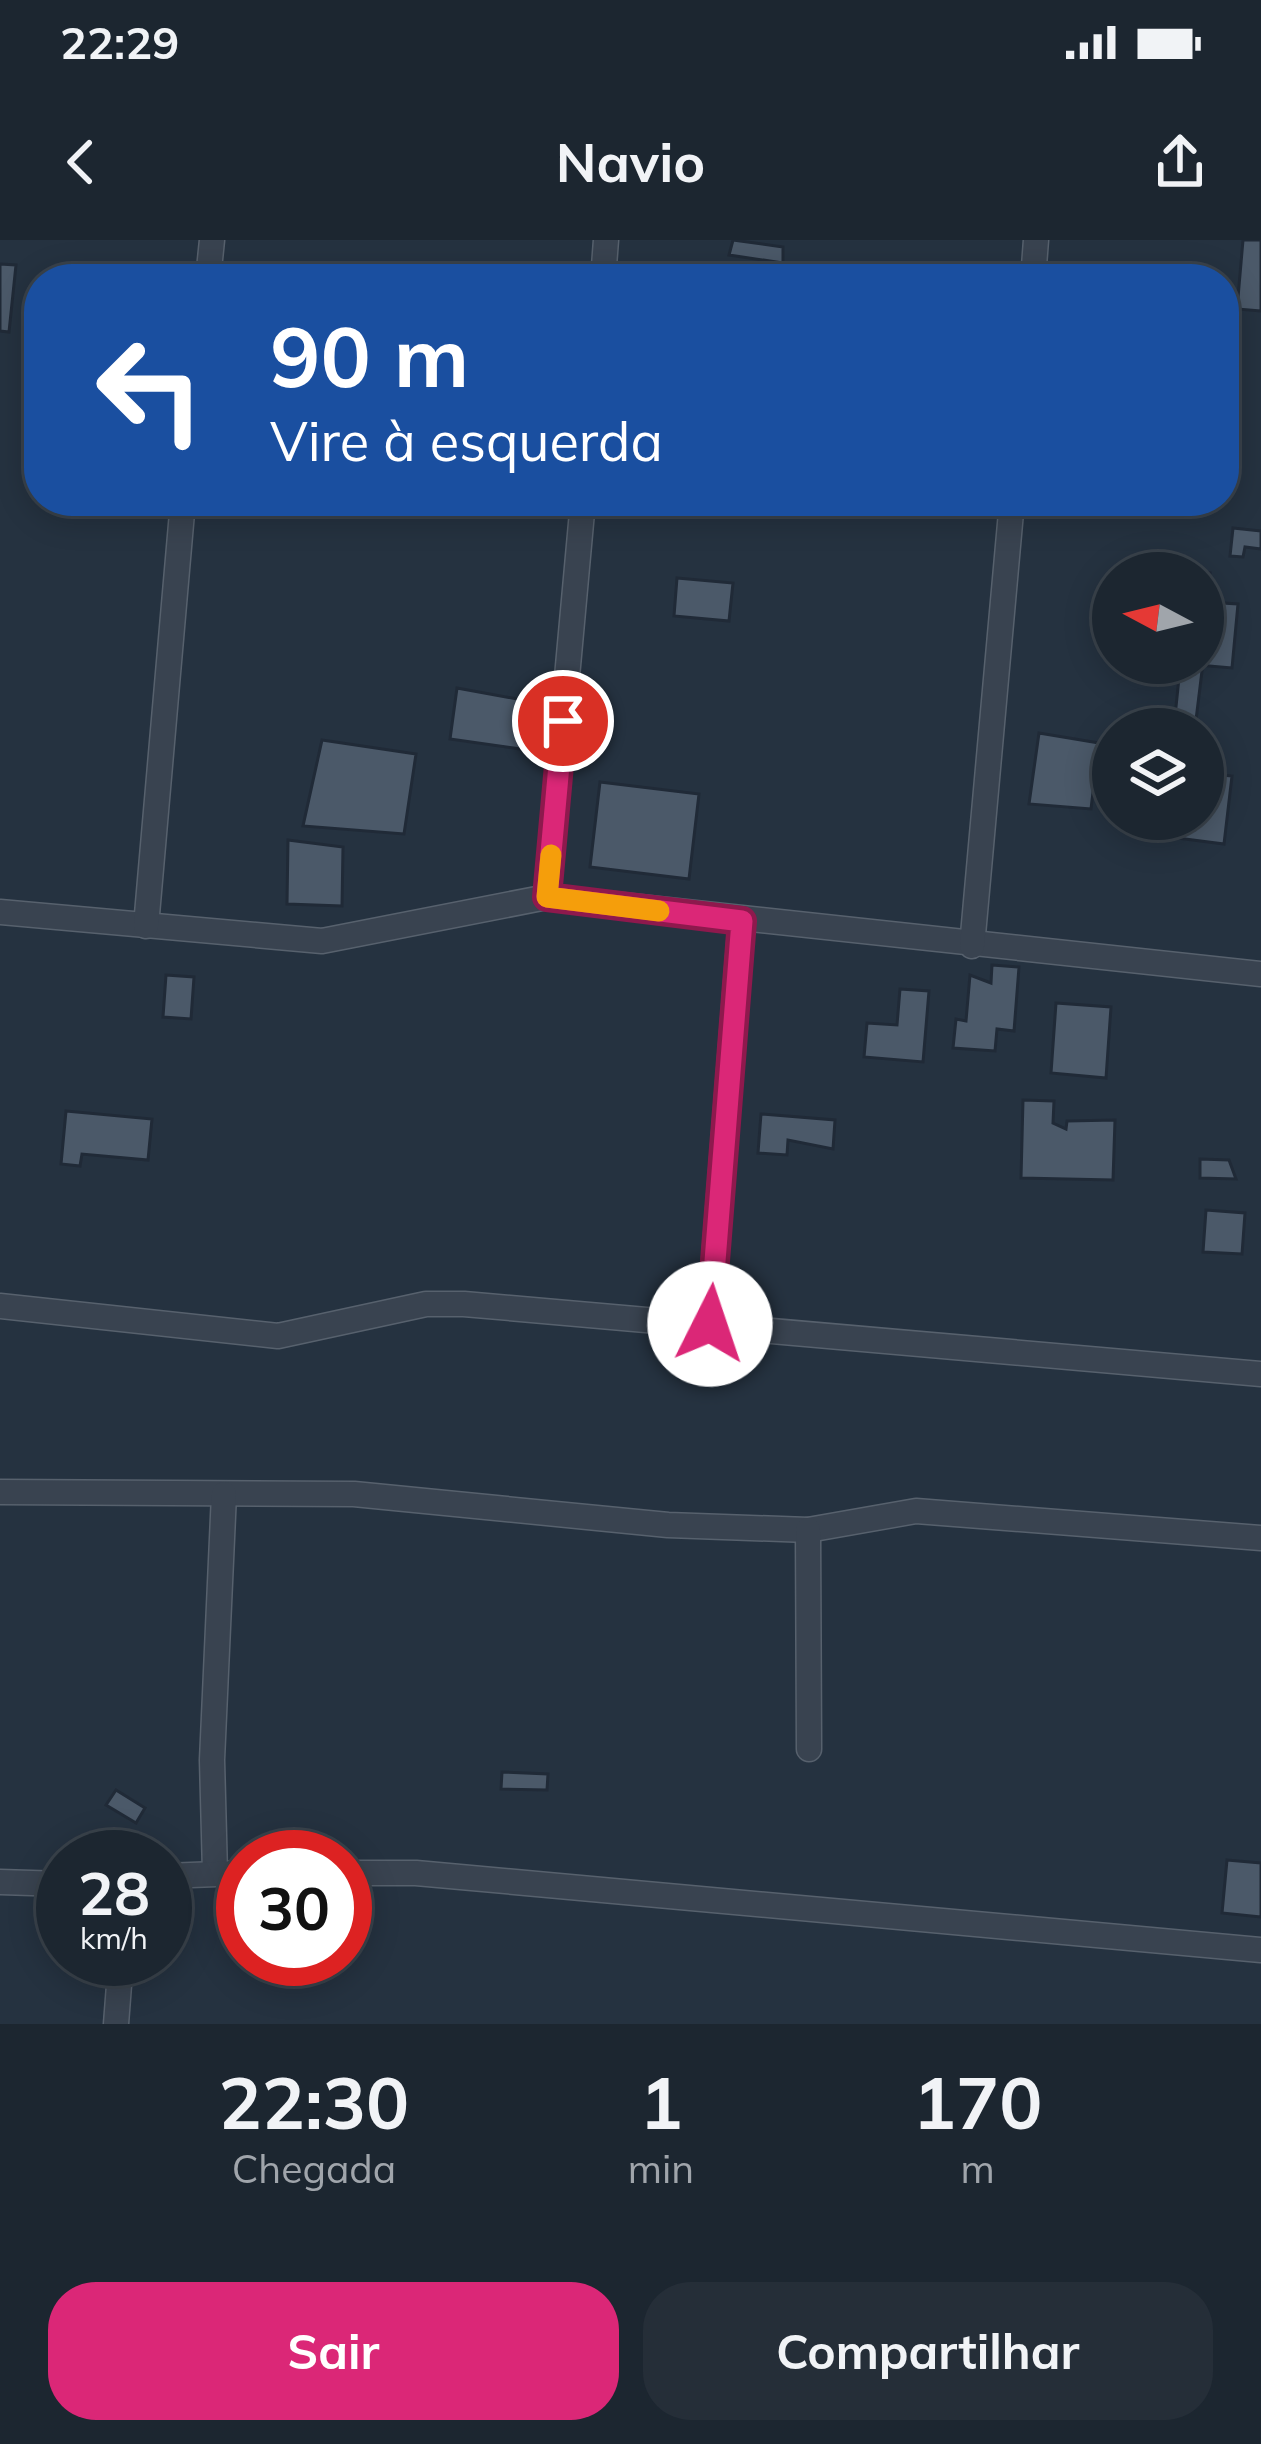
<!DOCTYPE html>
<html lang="pt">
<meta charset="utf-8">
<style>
:root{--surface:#1c2630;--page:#252e38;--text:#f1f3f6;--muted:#a0a5ab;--line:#3a434c;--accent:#db2777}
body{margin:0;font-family:Mulish,sans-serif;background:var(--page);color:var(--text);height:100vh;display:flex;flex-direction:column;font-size:45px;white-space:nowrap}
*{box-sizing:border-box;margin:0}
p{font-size:39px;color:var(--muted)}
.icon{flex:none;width:66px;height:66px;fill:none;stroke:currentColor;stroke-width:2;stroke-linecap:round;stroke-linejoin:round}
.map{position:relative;height:1784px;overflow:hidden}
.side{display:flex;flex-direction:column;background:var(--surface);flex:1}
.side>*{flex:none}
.hud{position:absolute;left:24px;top:24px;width:1215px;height:252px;border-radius:48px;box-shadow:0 6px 30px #0003,0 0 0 3px var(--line);background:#1a4fa0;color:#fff;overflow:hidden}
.needle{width:78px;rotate:277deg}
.tools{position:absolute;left:1092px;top:312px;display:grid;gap:24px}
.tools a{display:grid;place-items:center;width:132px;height:132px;border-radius:50%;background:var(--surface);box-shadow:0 6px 30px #0003,0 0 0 3px var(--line);font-size:60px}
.speed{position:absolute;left:36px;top:1590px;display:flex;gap:24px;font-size:60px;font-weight:700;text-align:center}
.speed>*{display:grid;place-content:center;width:156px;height:156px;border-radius:50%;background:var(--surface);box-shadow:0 6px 30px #0003,0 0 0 3px var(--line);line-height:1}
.speed small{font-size:30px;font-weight:400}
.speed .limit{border:18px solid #d22;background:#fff;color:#111}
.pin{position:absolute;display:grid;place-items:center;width:102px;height:102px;color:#fff;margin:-51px;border:6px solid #fff;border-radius:50%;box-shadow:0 3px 12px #0007}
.me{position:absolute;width:132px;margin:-66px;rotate:4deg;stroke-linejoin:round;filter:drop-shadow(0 0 9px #0008)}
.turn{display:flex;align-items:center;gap:42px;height:252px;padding:0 48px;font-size:54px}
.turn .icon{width:156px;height:156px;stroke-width:2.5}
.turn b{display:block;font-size:84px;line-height:102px}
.eta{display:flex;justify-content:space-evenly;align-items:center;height:204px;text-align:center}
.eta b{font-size:72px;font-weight:700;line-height:84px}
.action{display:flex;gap:24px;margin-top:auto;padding:24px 48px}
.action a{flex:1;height:138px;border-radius:48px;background:var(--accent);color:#fff;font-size:48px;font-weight:700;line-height:138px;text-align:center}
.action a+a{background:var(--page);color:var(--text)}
.status{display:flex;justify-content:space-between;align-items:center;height:84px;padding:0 60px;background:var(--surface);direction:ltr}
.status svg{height:33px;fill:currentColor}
header{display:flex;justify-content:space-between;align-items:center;height:156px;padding:0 48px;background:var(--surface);font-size:54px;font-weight:700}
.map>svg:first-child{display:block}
.building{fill:#4b5969;stroke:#202a37;stroke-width:3}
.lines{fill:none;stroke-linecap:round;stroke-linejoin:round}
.street-casing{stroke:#57616d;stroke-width:27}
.street{stroke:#394350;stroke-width:24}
.route-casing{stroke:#8e194d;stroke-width:30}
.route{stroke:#db2777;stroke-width:21}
.slow{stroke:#f59e0b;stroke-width:21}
</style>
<div class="status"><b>22:29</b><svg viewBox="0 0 49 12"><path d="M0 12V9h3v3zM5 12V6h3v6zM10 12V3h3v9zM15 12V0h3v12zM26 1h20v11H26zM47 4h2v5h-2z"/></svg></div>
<header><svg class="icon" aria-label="back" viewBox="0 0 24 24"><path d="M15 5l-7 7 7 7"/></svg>Navio<svg class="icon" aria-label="share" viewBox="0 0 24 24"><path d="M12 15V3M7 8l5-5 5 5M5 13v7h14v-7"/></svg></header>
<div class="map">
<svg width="1261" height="1784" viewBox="0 0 1261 1784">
<rect width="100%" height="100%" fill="#253240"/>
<g class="building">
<path d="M733 0 783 7V23L729 15Z"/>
<path d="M1243 0H1261V71L1237 69Z"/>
<path d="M0 24 16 25 9 92 0 91Z"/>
<path d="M1233 288 1261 291V309L1245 307 1243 317 1230 316Z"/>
<path d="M1194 332 1210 333 1207 362 1238 364 1232 428 1186 424 1203 423V333Z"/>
<path d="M677 338 733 343 729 381 674 376Z"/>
<path d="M1180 428 1202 431 1195 488 1174 486Z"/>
<path d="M457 448 528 461 521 509 450 499Z"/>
<path d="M1039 493 1099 503 1091 569 1029 564Z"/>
<path d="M322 500 416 514 404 594 303 586Z"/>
<path d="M1203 533 1232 536 1224 604 1154 595 1156 579H1203Z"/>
<path d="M600 542 699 554 689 639 590 627Z"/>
<path d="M288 600 343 607 342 666 287 664Z"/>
<path d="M992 725 1019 727 1014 791 997 789 995 811 953 808 956 779 966 781 970 735 991 743Z"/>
<path d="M166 735 194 737 191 779 163 777Z"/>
<path d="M900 749 929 751 923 822 864 817 867 783 897 785Z"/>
<path d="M1056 763 1111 767 1106 838 1051 833Z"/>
<path d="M1023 860 1054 861 1053 883 1066 889 1067 881 1115 880 1113 940 1021 938Z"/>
<path d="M66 871 152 879 148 920 82 914 80 926 61 924Z"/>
<path d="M761 874 835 880 833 909 788 900 787 915 758 913Z"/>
<path d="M1200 919 1229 920 1236 939 1200 938Z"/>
<path d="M1206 970 1245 973 1242 1014 1203 1012Z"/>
<path d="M502 1532 548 1534 547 1550 501 1549Z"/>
<path d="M116 1550 145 1568 136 1583 106 1565Z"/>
<path d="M1227 1620 1261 1623V1677L1222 1673Z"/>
</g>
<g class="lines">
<defs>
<g id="street">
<path d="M208 39 212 0"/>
<path d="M603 39 606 0"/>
<path d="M1033 39 1036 0"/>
<path d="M547 657 583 261"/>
<path d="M0 672 322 701 547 657 1261 734"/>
<path d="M146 686 183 261"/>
<path d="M972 706 1012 261"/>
<path d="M0 1066 278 1096 426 1064H464L1261 1134"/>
<path d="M709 1085 741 681"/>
<path d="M0 1252 354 1254 668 1285 808 1290 916 1271 1261 1298"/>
<path d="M808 1290 809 1509"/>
<path d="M215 1633 212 1520 224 1254"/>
<path d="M345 1633H416L1261 1710"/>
<path d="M165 1636 243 1633"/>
<path d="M0 1642 63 1644"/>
<path d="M116 1784 121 1719"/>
</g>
</defs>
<use href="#street" class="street-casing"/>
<use href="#street" class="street"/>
</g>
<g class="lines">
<defs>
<path id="route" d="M563 481 547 657 742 681 710 1084"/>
</defs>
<use href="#route" class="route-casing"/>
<use href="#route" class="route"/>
<path class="slow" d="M551 615 547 657 659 671"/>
</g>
</svg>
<div class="tools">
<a><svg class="needle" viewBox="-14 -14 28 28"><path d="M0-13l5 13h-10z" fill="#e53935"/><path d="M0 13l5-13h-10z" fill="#a0a5ab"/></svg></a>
<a><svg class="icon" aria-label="layers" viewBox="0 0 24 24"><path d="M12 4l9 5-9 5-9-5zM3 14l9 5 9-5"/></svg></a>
</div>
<div class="speed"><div>28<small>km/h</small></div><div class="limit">30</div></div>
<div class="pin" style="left:563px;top:481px;background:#d93025"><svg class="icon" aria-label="arrive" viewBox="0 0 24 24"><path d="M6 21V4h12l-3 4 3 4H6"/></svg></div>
<svg class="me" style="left:710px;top:1084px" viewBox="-20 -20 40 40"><circle r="19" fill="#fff"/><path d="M0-13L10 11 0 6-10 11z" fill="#db2777"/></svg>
<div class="hud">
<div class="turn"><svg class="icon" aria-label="left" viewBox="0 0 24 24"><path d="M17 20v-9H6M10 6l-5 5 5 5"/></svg><div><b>90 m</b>Vire à esquerda</div></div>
</div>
</div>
<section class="side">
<div class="eta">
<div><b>22:30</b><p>Chegada</p></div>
<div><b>1</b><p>min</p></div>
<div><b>170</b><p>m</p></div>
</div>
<div class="action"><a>Sair</a><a>Compartilhar</a></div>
</section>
